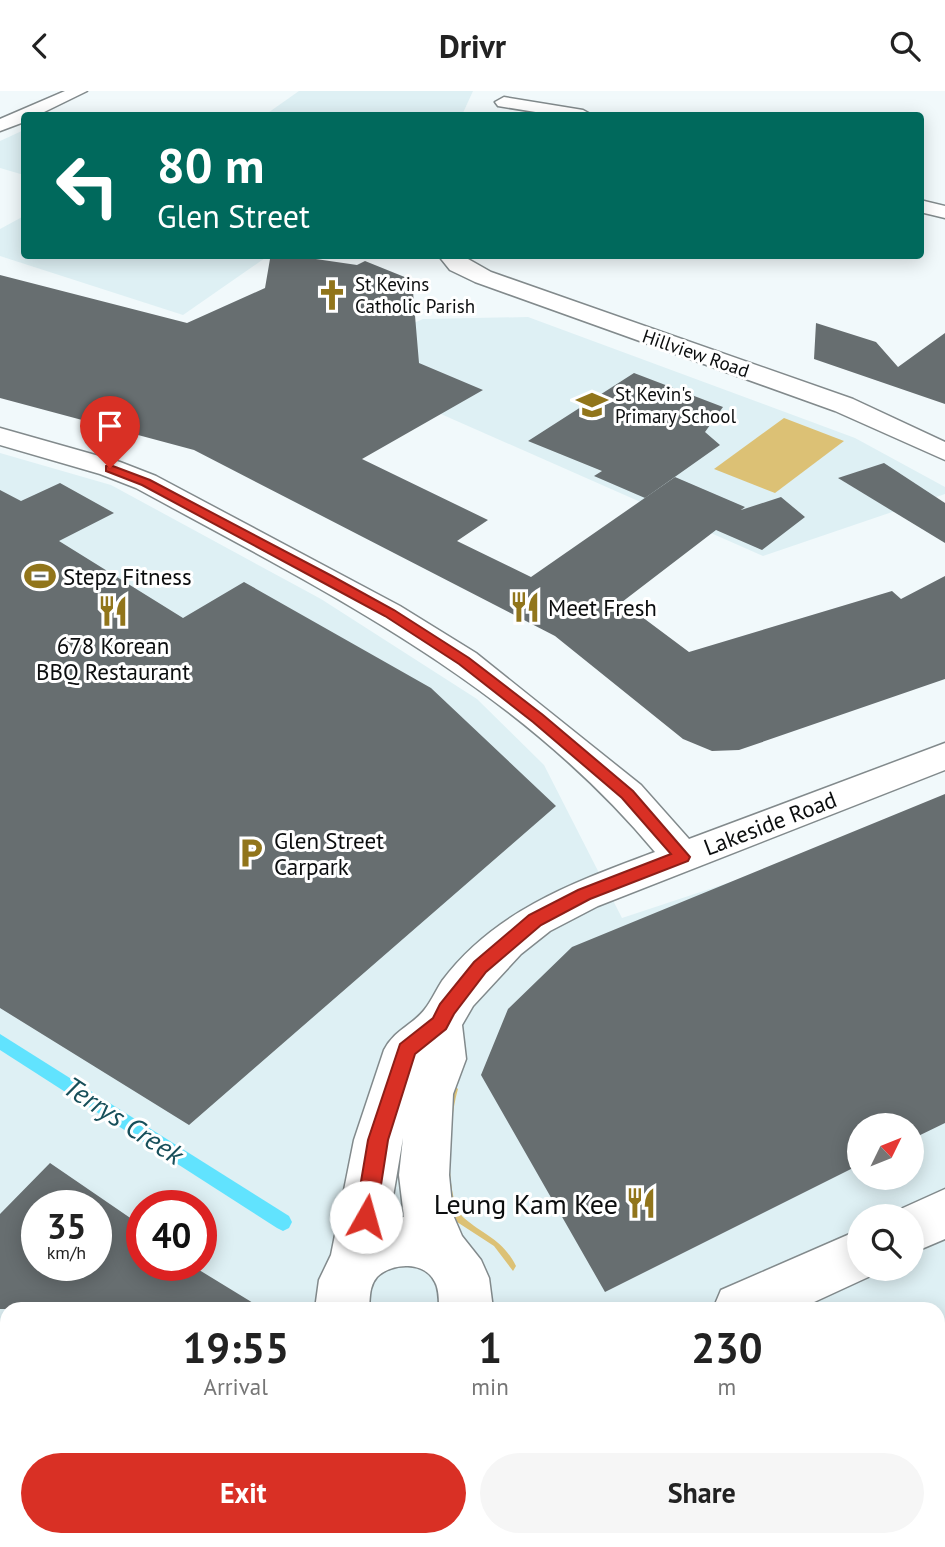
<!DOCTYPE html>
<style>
:root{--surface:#fff;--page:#f6f6f6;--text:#222;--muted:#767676;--accent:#d93025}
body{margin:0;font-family:"PT Sans",sans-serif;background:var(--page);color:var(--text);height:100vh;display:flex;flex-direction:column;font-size:26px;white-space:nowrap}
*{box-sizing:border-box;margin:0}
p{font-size:23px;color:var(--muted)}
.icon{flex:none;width:38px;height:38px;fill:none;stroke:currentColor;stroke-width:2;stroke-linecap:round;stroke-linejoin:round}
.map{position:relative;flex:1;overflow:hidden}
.drawer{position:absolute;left:0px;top:1211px;width:945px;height:245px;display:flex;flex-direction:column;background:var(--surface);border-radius:21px 21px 0 0;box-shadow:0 4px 18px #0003}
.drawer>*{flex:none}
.banner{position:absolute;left:21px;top:21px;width:903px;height:147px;border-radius:7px;box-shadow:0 4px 18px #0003;background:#00695c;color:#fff;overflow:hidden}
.needle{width:46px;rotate:47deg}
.tools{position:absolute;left:847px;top:1022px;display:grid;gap:14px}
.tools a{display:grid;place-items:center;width:77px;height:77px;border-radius:50%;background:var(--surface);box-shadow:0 4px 18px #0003;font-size:35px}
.speed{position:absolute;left:21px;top:1099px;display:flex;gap:14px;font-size:35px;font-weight:700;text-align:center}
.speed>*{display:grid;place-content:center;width:91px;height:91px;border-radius:50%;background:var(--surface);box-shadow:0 4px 18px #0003;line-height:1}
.speed small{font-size:18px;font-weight:400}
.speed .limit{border:10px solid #d22;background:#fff;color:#111}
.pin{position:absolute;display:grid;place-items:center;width:60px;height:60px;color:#fff;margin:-72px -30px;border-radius:50% 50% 50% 0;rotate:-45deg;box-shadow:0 0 7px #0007}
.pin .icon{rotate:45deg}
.me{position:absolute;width:77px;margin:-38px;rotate:7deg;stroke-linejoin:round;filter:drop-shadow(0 0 5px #0008)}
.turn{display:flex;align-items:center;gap:24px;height:147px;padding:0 21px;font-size:32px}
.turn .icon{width:91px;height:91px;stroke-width:2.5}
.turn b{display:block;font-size:49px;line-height:60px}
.eta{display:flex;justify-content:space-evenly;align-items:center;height:119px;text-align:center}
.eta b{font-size:42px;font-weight:800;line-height:49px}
.button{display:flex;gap:14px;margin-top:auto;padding:14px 21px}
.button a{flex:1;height:80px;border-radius:42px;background:var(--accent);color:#fff;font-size:28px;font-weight:800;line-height:80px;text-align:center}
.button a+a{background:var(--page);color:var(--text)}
header{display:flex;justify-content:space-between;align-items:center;height:91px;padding:0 21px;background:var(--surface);font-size:32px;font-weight:800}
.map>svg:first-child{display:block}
.built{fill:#def0f4;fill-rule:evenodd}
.green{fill:#dcc175}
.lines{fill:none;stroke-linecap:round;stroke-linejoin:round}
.stream{fill:#61e3fe;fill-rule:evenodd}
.building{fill:#676e70;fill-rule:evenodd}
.minor-casing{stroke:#828a8c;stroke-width:3}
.minor{fill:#fff;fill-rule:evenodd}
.route{fill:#d93025;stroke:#8d1f18;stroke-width:2}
.labels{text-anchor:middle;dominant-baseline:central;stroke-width:6;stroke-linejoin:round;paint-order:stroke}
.far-poi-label{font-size:19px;fill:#0b0d0e;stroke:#fff;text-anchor:start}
.far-street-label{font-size:19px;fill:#0b0d0e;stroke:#fff}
.poi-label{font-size:23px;fill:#0b0d0e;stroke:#fff;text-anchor:start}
.street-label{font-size:23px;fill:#0b0d0e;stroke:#fff}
.near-water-label{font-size:28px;font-style:italic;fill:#174f5a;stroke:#fff}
.near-poi-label{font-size:28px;fill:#0b0d0e;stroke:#fff;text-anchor:end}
</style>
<header><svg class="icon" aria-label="back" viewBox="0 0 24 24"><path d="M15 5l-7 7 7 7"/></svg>Drivr<svg class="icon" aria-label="search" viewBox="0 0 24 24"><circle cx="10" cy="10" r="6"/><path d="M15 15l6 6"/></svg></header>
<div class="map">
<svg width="945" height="1456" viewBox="0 0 945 1456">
<rect width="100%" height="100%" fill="#f1f9fb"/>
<g class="built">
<path d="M299 0H473L462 24H265Z"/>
<path d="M24 39V84L0 77V50Z"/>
<path d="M24 125V164L278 165H268L183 224 0 165V138Z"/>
<path d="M528 226 855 347 945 396V403L763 465 323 271 423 228Z"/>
<path d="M0 362 111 394 321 508 477 608 544 674 622 827 945 720V1456H0ZM859 1034H912V1087H859ZM37 1115H96V1174H37ZM142 1115H201V1174H142ZM859 1125H912V1178H859ZM7 1218H938V1449H7Z"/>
</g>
<g class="green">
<path d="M784 327 844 350 775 402 714 378Z"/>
<path d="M453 993 458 998C450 1024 442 1107 464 1127 485 1145 502 1148 516 1175L513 1180 494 1155 457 1131 452 1122 443 1071Z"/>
</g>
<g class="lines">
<path class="stream" d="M0 943 289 1125 292 1131 289 1137 283 1140 277 1137 0 959Z"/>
</g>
<g class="building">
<path d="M309 167 357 174 365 170 412 189 419 272 483 299 362 368 488 429 457 450 531 486 675 386 745 416 741 419 781 406 805 426 762 459 716 439 622 511 689 561 892 500 901 508 945 485V588L739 659 712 660 683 648 555 545 194 359 0 307V184L187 232 265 197 270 168Z"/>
<path d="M816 232 876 251 898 276 945 242V313L814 268Z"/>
<path d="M634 282 723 316 705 341 720 354 645 407 594 385 602 380 528 350Z"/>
<path d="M884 372 945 412V452L838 387Z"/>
<path d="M60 392 114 422 59 450 183 527 244 491 431 597 556 715 189 1034 0 917V399L21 410Z"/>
<path d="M945 703V1032L912 1048V1034H859V1074L605 1201 481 984 508 918 572 856Z"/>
<path d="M50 1072 142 1135V1174H191L263 1218H0V1123ZM37 1115H96V1174H37Z"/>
</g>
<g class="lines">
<defs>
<g id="minor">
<path d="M65 0H87L38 24H24V31L0 40V28Z"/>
<path d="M504 6 583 19 592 24H554L498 15 495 11Z"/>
<path d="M920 109 945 115V127L920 121Z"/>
<path d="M438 164H461L491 181 853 308 945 351V369L835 320 475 191 450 179Z"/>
<path d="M0 337 120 371 156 385 400 515 476 562 641 694 689 748 945 652V679L598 815 550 840 521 863 473 915 462 934 466 968 453 1003 449 1084 453 1124 462 1145 481 1169 489 1187 493 1218H439C439 1209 439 1198 435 1191 425 1170 392 1171 377 1186 369 1195 370 1207 369 1218H315L319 1189 331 1164 354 1049 384 959C394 939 413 934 425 918 432 909 436 899 442 890 495 819 575 791 655 761 514 592 325 500 136 397L100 383 0 354ZM403 1047 399 1084 404 1126 389 1129Z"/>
<path d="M945 1098V1148L912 1162V1125H892L894 1121Z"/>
<path d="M859 1139V1178H879L877 1182 799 1218H713L721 1199Z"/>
<path d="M225 1449H330L327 1456H222Z"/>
</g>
</defs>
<use href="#minor" class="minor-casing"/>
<use href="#minor" class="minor"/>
</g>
<path class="route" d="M110 374 150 389 332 485 394 519 469 567 543 624 633 700 690 766 688 770 590 808 541 834 486 881 454 923 446 938 415 963 388 1049 376 1126 373 1133 366 1136 358 1133 355 1126 368 1049 400 953 433 927 440 913 474 871 529 824 578 799 671 763 622 707 533 631 459 573 385 525 322 491 142 394 106 380V375Z"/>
<defs>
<symbol id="church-bare" viewBox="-9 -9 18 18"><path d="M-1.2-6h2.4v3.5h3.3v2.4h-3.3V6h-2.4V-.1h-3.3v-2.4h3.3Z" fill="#91751b" stroke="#fff" stroke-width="2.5" paint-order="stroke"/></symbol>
<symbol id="school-bare" viewBox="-9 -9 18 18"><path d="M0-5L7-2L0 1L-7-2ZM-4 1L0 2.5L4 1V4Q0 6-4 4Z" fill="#91751b" stroke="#fff" stroke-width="2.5" paint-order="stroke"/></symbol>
<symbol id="stadium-bare" viewBox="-9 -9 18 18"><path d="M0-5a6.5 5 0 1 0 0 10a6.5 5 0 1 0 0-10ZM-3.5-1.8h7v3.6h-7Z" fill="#91751b" stroke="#fff" stroke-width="2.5" paint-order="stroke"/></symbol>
<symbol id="restaurant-bare" viewBox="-9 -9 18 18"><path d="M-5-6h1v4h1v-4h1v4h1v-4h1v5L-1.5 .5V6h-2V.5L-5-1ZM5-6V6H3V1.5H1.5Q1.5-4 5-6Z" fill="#91751b" stroke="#fff" stroke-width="2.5" paint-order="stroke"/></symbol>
<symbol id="parking-bare" viewBox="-9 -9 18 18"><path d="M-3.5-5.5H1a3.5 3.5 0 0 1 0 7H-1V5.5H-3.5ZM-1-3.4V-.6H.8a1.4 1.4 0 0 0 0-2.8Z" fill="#91751b" stroke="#fff" stroke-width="2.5" paint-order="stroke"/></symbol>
</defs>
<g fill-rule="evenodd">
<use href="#church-bare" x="310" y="182" width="44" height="44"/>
<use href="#school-bare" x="570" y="292" width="44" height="44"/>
<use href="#stadium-bare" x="18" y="463" width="44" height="44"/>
<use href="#restaurant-bare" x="503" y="494" width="44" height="44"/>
<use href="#restaurant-bare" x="91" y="498" width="44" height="44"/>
<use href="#parking-bare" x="229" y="740" width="44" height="44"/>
<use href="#restaurant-bare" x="619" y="1090" width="44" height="44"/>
</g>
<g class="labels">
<g class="far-poi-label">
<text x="355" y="193">St Kevins<tspan x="355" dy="22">Catholic Parish</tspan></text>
<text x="615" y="303">St Kevin's<tspan x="615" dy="22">Primary School</tspan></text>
</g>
<g class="far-street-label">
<text transform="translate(696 262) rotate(19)">Hillview Road</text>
</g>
<g class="poi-label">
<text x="63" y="485">Stepz Fitness</text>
<text x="548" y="516">Meet Fresh</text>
<text x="113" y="554" text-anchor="middle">678 Korean<tspan x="113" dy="26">BBQ Restaurant</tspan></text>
<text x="274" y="749">Glen Street<tspan x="274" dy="26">Carpark</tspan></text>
</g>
<g class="street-label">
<text transform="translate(770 732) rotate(-21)">Lakeside Road</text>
</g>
<g class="near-water-label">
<text transform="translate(124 1029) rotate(33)">Terrys Creek</text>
</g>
<g class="near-poi-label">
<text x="618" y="1112">Leung Kam Kee</text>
</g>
</g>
</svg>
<div class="tools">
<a><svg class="needle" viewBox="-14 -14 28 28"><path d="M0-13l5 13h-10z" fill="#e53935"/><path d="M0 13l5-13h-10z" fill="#767676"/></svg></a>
<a><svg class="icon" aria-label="search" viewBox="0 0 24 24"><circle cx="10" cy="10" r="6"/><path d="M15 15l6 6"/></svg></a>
</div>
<div class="speed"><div>35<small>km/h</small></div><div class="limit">40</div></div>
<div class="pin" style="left:110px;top:377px;background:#d93025"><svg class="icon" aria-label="arrive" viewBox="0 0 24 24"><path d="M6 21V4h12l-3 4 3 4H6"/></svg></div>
<svg class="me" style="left:366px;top:1126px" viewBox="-20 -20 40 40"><circle r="19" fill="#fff"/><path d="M0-13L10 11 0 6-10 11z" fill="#d93025"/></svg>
<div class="banner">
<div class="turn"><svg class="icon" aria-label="left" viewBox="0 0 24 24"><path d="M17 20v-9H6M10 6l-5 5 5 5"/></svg><div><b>80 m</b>Glen Street</div></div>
</div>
<section class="drawer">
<div class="eta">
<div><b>19:55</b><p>Arrival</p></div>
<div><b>1</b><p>min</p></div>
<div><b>230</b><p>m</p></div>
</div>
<div class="button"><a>Exit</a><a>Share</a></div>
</section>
</div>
